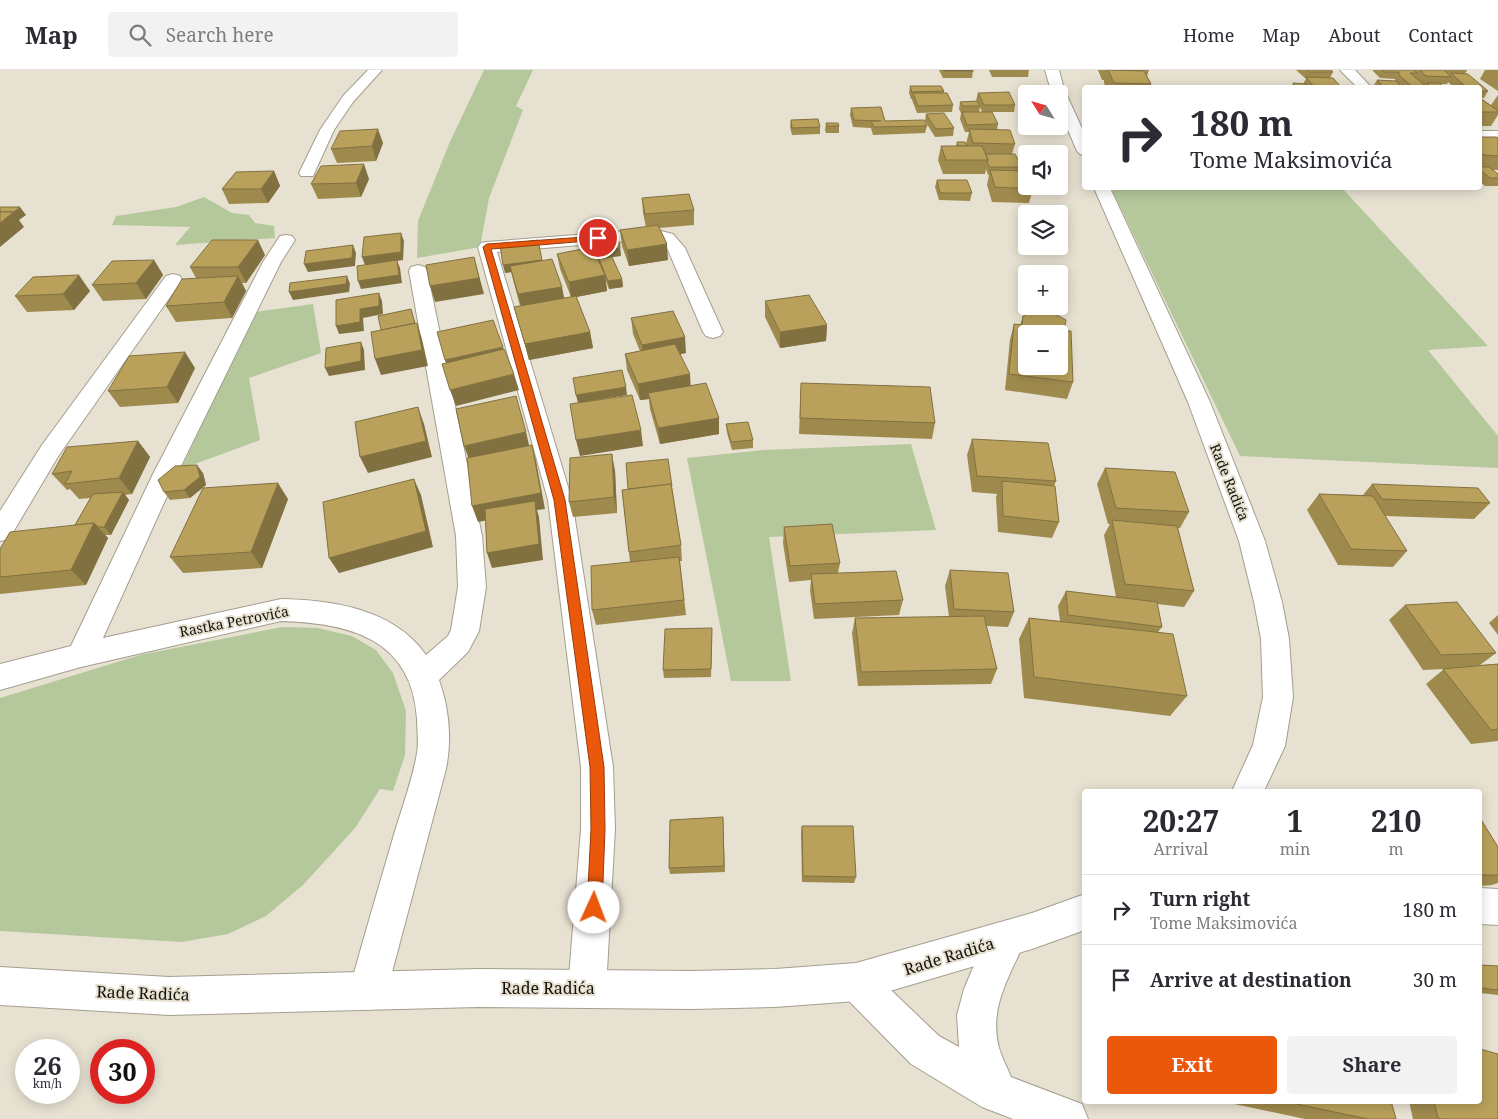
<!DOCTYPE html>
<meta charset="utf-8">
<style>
:root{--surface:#fff;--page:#f2f2f3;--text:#2b2b33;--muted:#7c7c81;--line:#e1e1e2;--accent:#ea580c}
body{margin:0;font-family:"Noto Serif",serif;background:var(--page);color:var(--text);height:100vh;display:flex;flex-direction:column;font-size:19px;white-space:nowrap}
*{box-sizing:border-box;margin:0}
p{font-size:16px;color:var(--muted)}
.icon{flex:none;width:28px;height:28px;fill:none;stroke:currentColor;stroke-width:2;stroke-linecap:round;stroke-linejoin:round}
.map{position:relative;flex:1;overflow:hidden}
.drawer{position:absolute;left:1082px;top:719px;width:400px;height:315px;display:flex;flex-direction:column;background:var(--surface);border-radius:5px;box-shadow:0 2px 12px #0003}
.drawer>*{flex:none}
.top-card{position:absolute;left:1082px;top:15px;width:400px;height:105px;border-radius:5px;box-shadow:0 2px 12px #0003;background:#fff;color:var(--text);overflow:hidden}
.needle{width:32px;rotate:307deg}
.controls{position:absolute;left:1018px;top:15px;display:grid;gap:10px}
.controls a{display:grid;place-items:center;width:50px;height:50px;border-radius:5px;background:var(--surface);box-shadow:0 2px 12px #0003;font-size:25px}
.speed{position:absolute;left:15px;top:969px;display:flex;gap:10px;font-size:25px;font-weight:700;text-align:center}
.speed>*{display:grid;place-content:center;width:65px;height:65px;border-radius:50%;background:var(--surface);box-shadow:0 2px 12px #0003;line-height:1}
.speed small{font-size:12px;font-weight:400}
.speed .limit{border:8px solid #d22;background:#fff;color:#111}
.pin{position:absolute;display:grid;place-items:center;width:42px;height:42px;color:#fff;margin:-21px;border:2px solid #fff;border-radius:50%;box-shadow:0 1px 5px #0007}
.me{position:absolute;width:55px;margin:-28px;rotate:2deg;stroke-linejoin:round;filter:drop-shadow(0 0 4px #0008)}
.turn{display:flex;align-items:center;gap:18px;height:105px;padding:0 25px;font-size:22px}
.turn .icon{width:65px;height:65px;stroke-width:2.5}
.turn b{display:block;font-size:35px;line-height:42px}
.eta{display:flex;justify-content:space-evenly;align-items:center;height:85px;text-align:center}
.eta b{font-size:30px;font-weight:700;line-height:35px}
.action{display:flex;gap:10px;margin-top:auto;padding:10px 25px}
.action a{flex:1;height:58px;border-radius:5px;background:var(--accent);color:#fff;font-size:20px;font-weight:700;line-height:58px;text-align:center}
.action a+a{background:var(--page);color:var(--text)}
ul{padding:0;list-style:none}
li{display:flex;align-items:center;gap:15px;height:70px;padding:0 25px;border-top:1px solid var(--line)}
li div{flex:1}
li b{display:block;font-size:19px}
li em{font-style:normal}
header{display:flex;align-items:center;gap:30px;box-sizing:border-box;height:70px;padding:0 25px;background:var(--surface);border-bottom:1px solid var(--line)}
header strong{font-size:24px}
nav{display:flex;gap:28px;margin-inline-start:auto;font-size:18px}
.search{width:350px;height:45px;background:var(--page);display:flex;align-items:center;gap:12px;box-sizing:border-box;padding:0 18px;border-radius:5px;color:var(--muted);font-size:19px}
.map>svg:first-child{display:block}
.green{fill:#b4c89b}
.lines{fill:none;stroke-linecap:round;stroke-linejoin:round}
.minor-casing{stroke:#a49e8f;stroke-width:2}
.tertiary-casing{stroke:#a49e8f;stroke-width:2}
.primary-casing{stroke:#a49e8f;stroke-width:2}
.minor{fill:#fff;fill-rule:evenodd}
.tertiary{fill:#fff;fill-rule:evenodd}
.primary{fill:#fff;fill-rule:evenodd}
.wall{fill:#9f8a4e}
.shaded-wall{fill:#827140}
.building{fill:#b9a15b;stroke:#827140;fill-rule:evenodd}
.route{fill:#ea580c;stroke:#983908}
.labels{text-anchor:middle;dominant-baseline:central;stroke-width:4;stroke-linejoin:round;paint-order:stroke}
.street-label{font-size:14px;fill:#14120c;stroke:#e7e1d1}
.near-street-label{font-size:16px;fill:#14120c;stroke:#e7e1d1}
</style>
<header>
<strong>Map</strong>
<div class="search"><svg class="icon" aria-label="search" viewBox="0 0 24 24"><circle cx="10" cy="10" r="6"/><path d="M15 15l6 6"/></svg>Search here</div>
<nav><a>Home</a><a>Map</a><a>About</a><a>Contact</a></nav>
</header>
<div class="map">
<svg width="1498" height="1049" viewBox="0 0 1498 1049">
<rect width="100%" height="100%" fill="#e7e1d1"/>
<g class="green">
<path d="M484 0H533L516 36 523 40 489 128 480 177 417 188 418 151 449 74Z"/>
<path d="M1111 118H1342L1488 276 1428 280 1498 366V398L1240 386Z"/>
<path d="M204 127 232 143 249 145 255 153 274 156 275 168 175 175 190 157 112 155 116 146 176 137Z"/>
<path d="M313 234 321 283 249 308 260 370 181 399 255 242Z"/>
<path d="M911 374 936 460 769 467 791 611H731L687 388 764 380Z"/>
<path d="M282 557 317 558 352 566 376 580 393 603 406 641 405 685 393 721 380 719 355 758 304 814 266 846 228 864 182 872 0 861V628L140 585Z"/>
</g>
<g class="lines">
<defs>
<g id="minor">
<path d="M368 0H382L353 32 334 60 313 106H301L299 103 320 60 343 26Z"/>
<path d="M1340 0H1355L1372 18H1358Z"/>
<rect x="1480" y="61" width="18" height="8"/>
<path d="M653 159 673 164 685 178 723 262 720 266 713 268 706 266 703 262 668 180 661 172 652 169 497 182 572 430 613 697 615 759 606 919 601 933 587 938 573 933 568 919 581 759V697L548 430 478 177 481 173 487 172Z"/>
<path d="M286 165 292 166 295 170 281 192 177 404 103 568 281 529C333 530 394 539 426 585L448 566 451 560 458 517 456 466 409 201 411 197 418 195 425 197 427 201 482 466 486 517 479 561 468 582 439 610C449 638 452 669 446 699L387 921 382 935 368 940 354 935 349 921C363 870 378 819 393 768 401 740 412 712 417 683 419 672 417 660 417 649 412 569 350 553 281 551L81 597 0 620V594L71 576 153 404 263 192 280 166Z"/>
<path d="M173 204 180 206 182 210 59 385 9 469 0 471V441L42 375 166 206Z"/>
<path d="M1480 818 1498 819V855L1480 854Z"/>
</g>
<path id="tertiary" d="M1008 850 1021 855 1026 868C1011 905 988 936 999 978 1002 988 1007 997 1011 1007L1082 1034 1088 1049H1013L982 1037 911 994 843 925 837 912 843 899 856 893 869 899 939 966 959 977 957 945 964 919 975 893 995 855Z"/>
<g id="primary">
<path d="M1045 0H1059L1064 19 1085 65V86L1080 84 1077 81 1059 39V24H1052Z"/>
<path d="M1094 118H1110L1210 332 1265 471 1282 532 1289 569 1293 627 1285 676 1264 721H1232L1253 675 1263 627 1261 569 1254 532 1239 471 1188 332Z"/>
<path d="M1085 824V860L1032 879 856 931 775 937 693 939 478 937 169 945 0 935V897L169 907 478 899 693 901 775 899 856 893 1032 843Z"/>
</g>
</defs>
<use href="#minor" class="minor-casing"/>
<use href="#tertiary" class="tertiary-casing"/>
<use href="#primary" class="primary-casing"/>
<use href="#minor" class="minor"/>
<use href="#tertiary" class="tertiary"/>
<use href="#primary" class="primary"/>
</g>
<g class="wall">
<path d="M939 0H973V1L972 8H943Z"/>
<path d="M989 0H1029L1028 7H992Z"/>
<path d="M1098 0H1149L1147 6 1151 14 1150 18H1106L1104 13V10H1102Z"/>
<path d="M1296 0H1331L1333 2 1330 8 1342 18H1290V16H1292L1293 13 1303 14 1306 9Z"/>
<path d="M1372 0H1467L1465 4 1488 21 1484 28H1480L1491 35 1498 25V45L1491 56H1480V18H1455L1448 12 1447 14H1440L1444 18H1374L1373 17 1377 10 1395 11V9L1380 8Z"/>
<path d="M1485 0H1498V21L1480 9Z"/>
<path d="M910 16 944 21V23L953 35 952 42 917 43 912 30V29H911L909 23Z"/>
<path d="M978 23 1015 35 1014 42H982L980 37 979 42 998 54 997 60 1015 74 1012 84 1022 97 1021 101 1033 119 1029 133 992 132 987 115 989 105H988L986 99 985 104H943L938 90 941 76H956L957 72 966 74 969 62H965L960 49 961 43 959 39 960 32 977 31 976 30Z"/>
<path d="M851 38 885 51 927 56 925 63 873 65 871 58 853 57 850 45Z"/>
<path d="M926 44 954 58 953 66 935 67 925 51Z"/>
<path d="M791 50 820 57V64L792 65 790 57Z"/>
<path d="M826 53 839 56V63H826L825 60Z"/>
<path d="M1480 67 1498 68V100H1493L1498 104V116H1485L1480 112Z"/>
<path d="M383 73 376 91 337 93 331 79Z"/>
<path d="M274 101 280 116 268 133 229 134 222 119Z"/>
<path d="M369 109 361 127 318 129 311 114Z"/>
<path d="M937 110 972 123 970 131 939 130 935 117Z"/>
<path d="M642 128 694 140V155L659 158 668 190 629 196 622 176 620 160 646 157 643 143Z"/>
<path d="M620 178 621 186 597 188 599 193V189L622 209 623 217 609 219 606 211 607 221 576 227 590 262 593 278 529 290 514 237 520 236 511 202 505 203 542 190 564 228 571 227 560 199 557 184Z"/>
<path d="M265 185 246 213H242L246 221 232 248 176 252 166 236 196 208 190 197Z"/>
<path d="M154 190 163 205 146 229 103 231 92 215Z"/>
<path d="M90 221 74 240 27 242 15 226Z"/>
<path d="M765 231 827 255 826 271 780 278 765 247Z"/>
<path d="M1023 246 1064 261 1073 312 1067 329 1005 320 1010 270 1014 254 1020 255Z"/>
<path d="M631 248 686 283 680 284 690 316 719 364 660 374 650 339 649 329 640 330 627 300 625 284 640 281 633 264Z"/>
<path d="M195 298 178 333 120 337 108 321Z"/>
<path d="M801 313 935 353 932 369 799 364Z"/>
<path d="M726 354 753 370V378L732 380 727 363Z"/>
<path d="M972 369 1056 411 1054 416 1059 452 1052 468 998 462 996 427 997 424 972 422 967 385Z"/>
<path d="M138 371 150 387 132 424 125 425 129 430 111 465H105L108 468 86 515 0 524V479L75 455 90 428 79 429 70 419 67 420 52 404Z"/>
<path d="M1105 398 1189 442 1180 458H1178L1194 521 1184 537 1157 534 1162 557 1158 562 1187 626 1170 646 1024 628 1019 569 1029 548 1060 551 1058 536 1066 521 1116 527 1104 465 1110 454H1108L1097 414Z"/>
<path d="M615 401 617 443 573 447 569 432Z"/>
<path d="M203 403 206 415 190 428 170 430 164 422Z"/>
<path d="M1372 414 1490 433 1474 449 1385 446 1407 481 1393 497 1338 495 1307 440 1319 424 1363 425Z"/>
<path d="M672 416 681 475 682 491H680L686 545 596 555 592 540 630 492 622 420Z"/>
<path d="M288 429 262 498 183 503 170 487Z"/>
<path d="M784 457 840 493 838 503 903 530 899 545 814 549 810 520 811 510 789 512 783 473Z"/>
<path d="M950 500 1014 542 1008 557 986 556 997 599 991 614 858 616 852 563 855 548 949 547 945 516Z"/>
<path d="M1405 535 1496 583 1480 595 1498 594V671L1471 674 1426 614 1444 599 1423 600 1389 550Z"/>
<path d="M1498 545V565L1489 553Z"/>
<path d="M712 566 711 607 664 608 663 600Z"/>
<path d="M723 747 725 802 670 804 669 798Z"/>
<path d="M1480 748 1498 777V813L1492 815 1480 816Z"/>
<path d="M802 756 856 807 854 813 802 812 801 762Z"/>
<path d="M1480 895 1498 896V925L1480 923Z"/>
<path d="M1220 1031H1391L1396 1049H1305Z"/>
<path d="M1409 1031H1480L1498 1049H1413Z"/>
</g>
<g class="shaded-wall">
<path d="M378 59 383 73 376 91 372 76Z"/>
<path d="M364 94 369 109 361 127 356 113Z"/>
<path d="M274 101 280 116 268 133 261 119Z"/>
<path d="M20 137 26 145 19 150 24 157 0 177V153Z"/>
<path d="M401 163 404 171 403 190 397 191 400 198 402 213 361 219 358 211 365 195 362 187Z"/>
<path d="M258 170 265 185 246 213 238 197Z"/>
<path d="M538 170 543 198 505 203 503 195Z"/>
<path d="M667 174 668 190 629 196 627 180Z"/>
<path d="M353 175 356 183 355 196 308 202 304 194Z"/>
<path d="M620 178 621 186 583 190 582 182Z"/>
<path d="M474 187 484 224 435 232 430 216Z"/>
<path d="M154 190 163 205 146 229 136 213Z"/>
<path d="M79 205 90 221 74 240 63 224Z"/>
<path d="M605 205 607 221 571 228 569 212Z"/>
<path d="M238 206 246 221 232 248 224 232Z"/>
<path d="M347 206 350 214 349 222 293 230 289 222Z"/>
<path d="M622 209 623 217 609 219 608 211Z"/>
<path d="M562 217 565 232 522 240 518 224Z"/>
<path d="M379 223 382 231 383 244 363 248 364 261 339 264 336 256 360 239Z"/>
<path d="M417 253 422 269 428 296 381 305 375 289Z"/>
<path d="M827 255 826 271 780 278V262Z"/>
<path d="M590 262 593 278 529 290 525 274Z"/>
<path d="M685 267 686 283 644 291 642 275Z"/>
<path d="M361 272 364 280 365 300 329 306 325 298Z"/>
<path d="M503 277 508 293 451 306 445 290Z"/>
<path d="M185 282 195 298 178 333 167 317Z"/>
<path d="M514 304 519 320 456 336 450 320Z"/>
<path d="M690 304 691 320 648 323 649 329 640 330 638 314Z"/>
<path d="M626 317 627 325 578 333 576 325Z"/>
<path d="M418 337 424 354 432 387 368 403 360 387Z"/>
<path d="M719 348V364L660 374 658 358Z"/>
<path d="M641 360 643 376 580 386 576 370Z"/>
<path d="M526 362 530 379 470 392 464 376Z"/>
<path d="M138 371 150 387 132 424 119 408Z"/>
<path d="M532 375 536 391 545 439 537 440 539 447 543 490 492 498 487 483 536 441 478 452 472 436Z"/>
<path d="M612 384 615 401 617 443 614 427Z"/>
<path d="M197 395 203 403 206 415 190 428 184 420Z"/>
<path d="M414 409 421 425 433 477 339 503 329 488Z"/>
<path d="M278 413 288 429 262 498 251 482Z"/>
<path d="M123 422 129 430 111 465 104 457Z"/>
<path d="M94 453 108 468 86 515 71 500Z"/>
</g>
<g class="building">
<rect x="944" y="0" width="29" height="1"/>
<path d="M1108 0 1144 1 1151 14 1114 13Z"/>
<path d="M1307 0H1331L1333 2H1309Z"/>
<path d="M1382 0H1413L1417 3H1410L1428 18H1414L1399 5V2H1384Z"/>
<path d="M1420 0H1444L1451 7 1426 6Z"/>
<path d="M1451 3 1468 4 1488 21H1480V18H1467Z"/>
<path d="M1306 7 1333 8 1342 18H1315Z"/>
<path d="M1377 10 1396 11 1403 18H1385Z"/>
<path d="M1293 13 1306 14 1310 18H1291L1290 16 1296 17Z"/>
<path d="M1427 13H1440L1444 18H1432Z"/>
<path d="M910 16H941L944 21 912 22Z"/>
<path d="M1009 22 1015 35H984L978 23Z"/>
<path d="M913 23H947L953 35 918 36Z"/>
<path d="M1480 28 1498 41V42H1480Z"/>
<path d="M977 31 980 36H963L960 32Z"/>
<path d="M881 37 885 51 924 50 927 56 874 57 871 51H881L854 50 851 38Z"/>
<path d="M962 42H992L998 54 967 55Z"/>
<path d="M944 43 954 58 936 59 926 44Z"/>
<path d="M818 49 820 57 792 58 791 50Z"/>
<path d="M826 53H838L839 56H827Z"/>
<path d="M378 59 372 76 331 79 340 61Z"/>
<path d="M969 59 1010 60 1015 74 973 73Z"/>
<path d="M1480 67H1497L1498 68V86L1484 85 1480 82Z"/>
<path d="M957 72H965L967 76H958Z"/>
<path d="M941 76H982L988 90H946Z"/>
<path d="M986 84H1015L1022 97H990L987 92 988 90Z"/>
<path d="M364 94 356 113 311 114 321 96Z"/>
<path d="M1480 97H1489L1498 104V108H1490L1480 100Z"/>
<path d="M990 100 1026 101V116H1032L1033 119 995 117Z"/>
<path d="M274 101 261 119H222L236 102Z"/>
<path d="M937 110H967L972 123H940Z"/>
<path d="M689 124 694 140 645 144 642 128Z"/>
<path d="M0 137H20L14 142H0Z"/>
<path d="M0 142H13L0 153Z"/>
<path d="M658 155 667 174 627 180 620 160Z"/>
<path d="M617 162 620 178 594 181 592 177 582 179 579 166Z"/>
<path d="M401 163V182L362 187 364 167Z"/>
<path d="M212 170H258L238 197H190Z"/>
<path d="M538 170 542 190 503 195 500 175Z"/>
<path d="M353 175 352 188 304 194 306 181Z"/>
<path d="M592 177 605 205 569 212 557 184Z"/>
<path d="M474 187 479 208 430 216 426 195Z"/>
<path d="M612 187 622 209 608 211 599 189Z"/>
<path d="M552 189 562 217 518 224 510 196Z"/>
<path d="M154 190 136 213 92 215 112 191Z"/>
<path d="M397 190 399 205 358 211 357 196Z"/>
<path d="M79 205 63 224 15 226 33 207Z"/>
<path d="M238 206 224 232 166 236 182 209Z"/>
<path d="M347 206 346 214 289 222 290 213Z"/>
<path d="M379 223V236L360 239V252L336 256V230Z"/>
<path d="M809 225 827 255 780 262 765 231Z"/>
<path d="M576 226 590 262 525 274 514 237Z"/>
<path d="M411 239 415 253 381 260 378 246Z"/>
<path d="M673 241 685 267 642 275 631 248Z"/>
<path d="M1035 241 1053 243 1066 250 1064 261H1071L1073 312 1009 304 1014 254 1022 255 1023 246ZM1026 264H1059V296H1026Z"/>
<path d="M493 250 503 277 445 290 437 262Z"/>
<path d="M417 253 422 280 375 289 371 262Z"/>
<path d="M361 272V291L325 298 326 278Z"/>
<path d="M675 274 690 304 638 314 625 284Z"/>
<path d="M504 279 514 304 450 320 442 294Z"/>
<path d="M185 282 167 317 108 321 129 286Z"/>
<path d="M622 300 626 317 576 325 573 308Z"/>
<path d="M706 313 719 348 658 358 648 323Z"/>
<path d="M801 313 930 317 935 353 800 348Z"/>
<path d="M632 325 641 360 576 370 570 334Z"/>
<path d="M516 326 526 362 464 376 456 339Z"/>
<path d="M418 337 426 371 360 387 355 352Z"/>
<path d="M748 352 753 370 731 372 726 354Z"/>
<path d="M972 369 1048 373 1056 411 977 406Z"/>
<path d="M138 371 119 408 65 414 72 401 52 404 67 377Z"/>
<path d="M532 375 541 423 472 436 467 388Z"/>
<path d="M612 384 614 427 569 432 570 388Z"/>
<path d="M668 389 672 416H671V414L628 419 626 393Z"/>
<path d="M197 395 200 407 184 420 164 422 158 410 175 396Z"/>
<path d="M1105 398 1175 402 1189 442 1116 438Z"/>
<path d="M414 409 426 461 329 488 323 432Z"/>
<path d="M1002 411 1055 416 1059 452 1003 446Z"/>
<path d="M278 413 251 482 170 487 203 418Z"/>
<path d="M671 414 681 475 629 482 622 420Z"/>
<path d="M1372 414 1478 418 1490 433 1382 429Z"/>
<path d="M123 422 104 457H98L94 453 75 455 93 424Z"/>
<path d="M1319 424 1373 426 1407 481 1351 479Z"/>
<path d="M535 431 539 474 487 483 485 439Z"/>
<path d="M1112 450 1177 456 1194 521 1125 514Z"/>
<path d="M94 453 71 500 0 507V479L10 462Z"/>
<path d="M832 454 840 493 790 496 784 457Z"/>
<path d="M679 487 684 530 592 540 591 496Z"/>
<path d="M950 500 1008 503 1014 542 954 539Z"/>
<path d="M896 501 903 530 815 534 811 504Z"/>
<path d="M1066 521 1157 532 1162 557 1068 545Z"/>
<path d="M1457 532 1496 583 1441 585 1405 535Z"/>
<path d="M984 546 997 599 861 602 855 548Z"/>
<path d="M1029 548 1173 564 1187 626 1034 607Z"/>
<path d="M712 558 711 599 663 600 665 559Z"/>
<path d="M1498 594V659L1491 660 1443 599Z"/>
<path d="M723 747 724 796 669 798 670 750Z"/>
<path d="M1480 748 1498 777V805H1480Z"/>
<path d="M802 756H853L856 807 803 806Z"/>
<path d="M1480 895 1498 896V920L1480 918Z"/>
<path d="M1480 979 1498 984V1049H1442L1438 1048 1434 1031H1480Z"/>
<path d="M1282 1031H1391L1396 1049H1368Z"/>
</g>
<path class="route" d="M598 166 600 167V170L491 179 565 430 604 697 605 759 602 838 600 843 594 845 589 843 587 838 591 759 590 697 554 430 483 177 487 174Z"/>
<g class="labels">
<g class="street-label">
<text transform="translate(1230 412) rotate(68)">Rade Radića</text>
<text transform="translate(234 551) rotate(-11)">Rastka Petrovića</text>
</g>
<g class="near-street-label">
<text transform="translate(949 886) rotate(-17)">Rade Radića</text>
<text x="548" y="918">Rade Radića</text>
<text transform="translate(143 923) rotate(2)">Rade Radića</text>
</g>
</g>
</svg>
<div class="controls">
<a><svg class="needle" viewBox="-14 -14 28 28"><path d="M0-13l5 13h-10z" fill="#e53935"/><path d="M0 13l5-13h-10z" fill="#7c7c81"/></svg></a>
<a><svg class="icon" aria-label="sound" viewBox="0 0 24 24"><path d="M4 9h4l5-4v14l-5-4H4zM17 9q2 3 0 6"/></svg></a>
<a><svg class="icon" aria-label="layers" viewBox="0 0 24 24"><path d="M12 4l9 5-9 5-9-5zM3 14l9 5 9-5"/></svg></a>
<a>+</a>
<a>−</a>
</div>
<div class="speed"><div>26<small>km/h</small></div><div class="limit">30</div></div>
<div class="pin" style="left:598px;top:168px;background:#d93025"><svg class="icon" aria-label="arrive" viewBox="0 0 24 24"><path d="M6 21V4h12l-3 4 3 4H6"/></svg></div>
<svg class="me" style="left:594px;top:838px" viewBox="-20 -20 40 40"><circle r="19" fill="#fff"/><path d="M0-13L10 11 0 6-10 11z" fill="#ea580c"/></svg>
<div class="top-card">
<div class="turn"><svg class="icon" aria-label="right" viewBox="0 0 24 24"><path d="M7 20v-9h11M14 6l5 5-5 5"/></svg><div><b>180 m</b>Tome Maksimovića</div></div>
</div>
<section class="drawer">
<div class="eta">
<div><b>20:27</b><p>Arrival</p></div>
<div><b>1</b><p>min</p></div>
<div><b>210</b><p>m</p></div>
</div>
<ul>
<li><svg class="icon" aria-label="right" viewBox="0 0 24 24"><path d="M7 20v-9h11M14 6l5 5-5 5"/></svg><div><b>Turn right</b><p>Tome Maksimovića</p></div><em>180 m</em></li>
<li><svg class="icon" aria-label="arrive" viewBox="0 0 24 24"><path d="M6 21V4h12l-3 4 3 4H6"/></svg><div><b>Arrive at destination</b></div><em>30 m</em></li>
</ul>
<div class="action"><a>Exit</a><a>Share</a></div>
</section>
</div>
